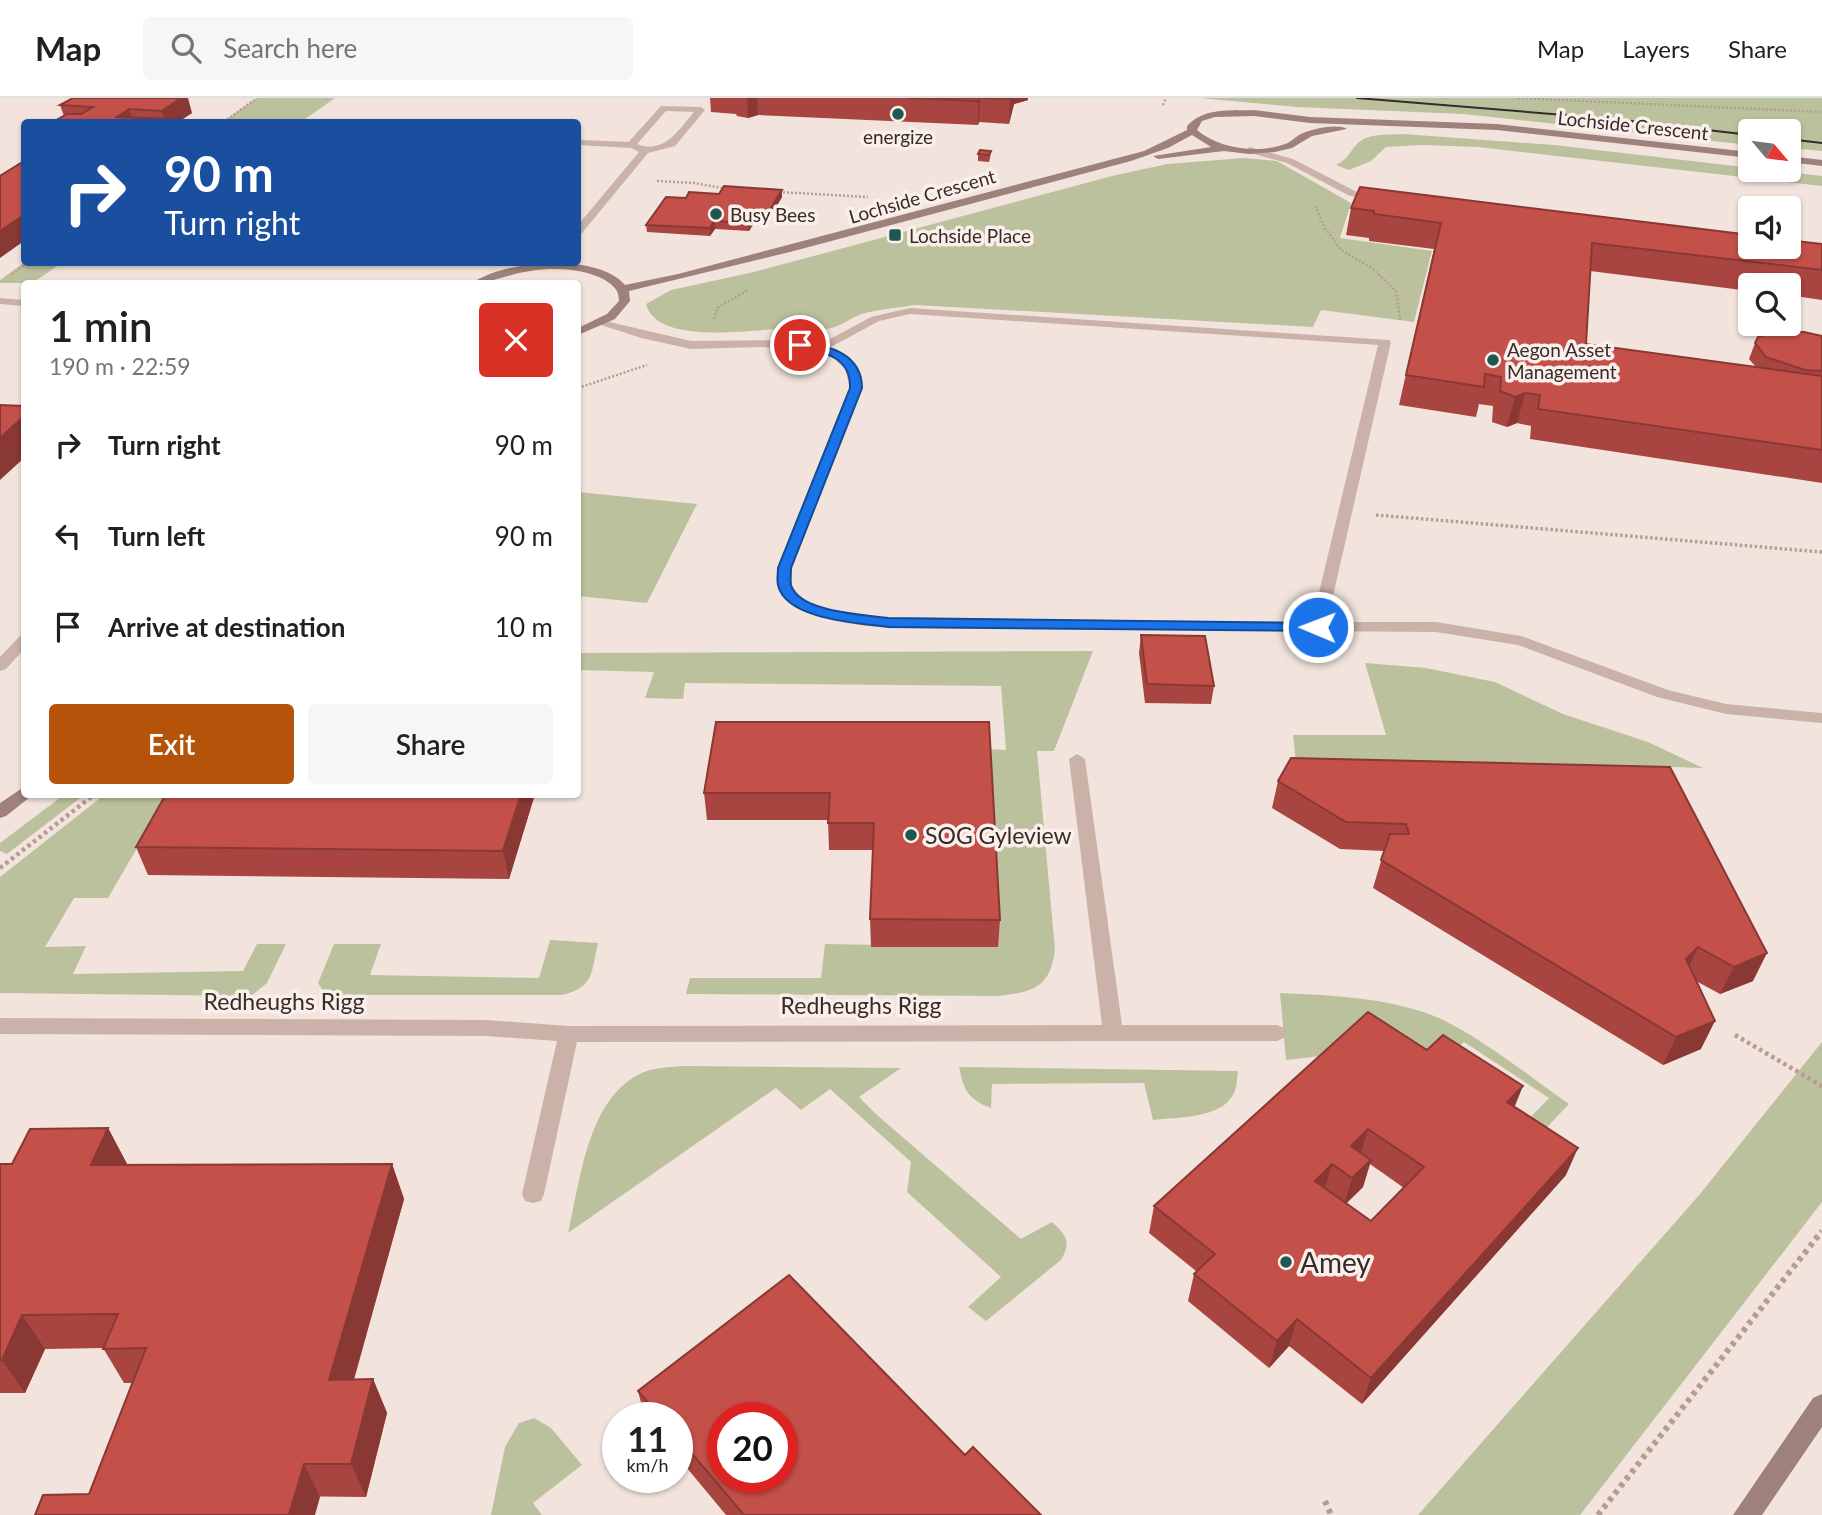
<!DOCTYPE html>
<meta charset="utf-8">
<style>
:root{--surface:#fff;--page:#f6f6f6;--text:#202124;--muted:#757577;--line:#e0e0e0;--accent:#b45309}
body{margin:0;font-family:Lato,sans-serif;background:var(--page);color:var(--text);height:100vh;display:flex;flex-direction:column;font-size:26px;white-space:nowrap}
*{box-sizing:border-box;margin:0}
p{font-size:23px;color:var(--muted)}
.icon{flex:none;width:38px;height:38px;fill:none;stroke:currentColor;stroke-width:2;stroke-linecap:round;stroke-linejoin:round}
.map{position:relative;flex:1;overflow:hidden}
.details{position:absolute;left:21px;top:182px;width:560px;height:518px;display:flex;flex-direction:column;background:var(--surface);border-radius:7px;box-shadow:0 2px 5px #0004}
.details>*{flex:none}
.hud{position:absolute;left:21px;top:21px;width:560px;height:147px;border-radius:7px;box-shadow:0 2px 5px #0004;background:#1a4fa0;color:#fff;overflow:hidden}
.needle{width:46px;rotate:119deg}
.buttons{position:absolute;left:1738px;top:21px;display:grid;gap:14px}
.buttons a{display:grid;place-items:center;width:63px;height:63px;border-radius:7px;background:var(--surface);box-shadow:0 2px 5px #0004;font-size:35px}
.speed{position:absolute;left:602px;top:1304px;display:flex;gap:14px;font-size:35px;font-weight:700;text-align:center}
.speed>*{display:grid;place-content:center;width:91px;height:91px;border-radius:50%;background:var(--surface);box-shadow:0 2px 5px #0004;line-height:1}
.speed small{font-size:18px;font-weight:400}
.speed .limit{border:10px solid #d22;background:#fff;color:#111}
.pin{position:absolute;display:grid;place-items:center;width:60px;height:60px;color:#fff;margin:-30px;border:4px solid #fff;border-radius:50%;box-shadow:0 2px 7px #0007}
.me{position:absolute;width:77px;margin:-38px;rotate:271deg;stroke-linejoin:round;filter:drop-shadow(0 0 5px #0008)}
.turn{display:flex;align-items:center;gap:24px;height:147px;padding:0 28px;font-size:32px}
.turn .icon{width:91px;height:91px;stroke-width:2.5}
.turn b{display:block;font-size:49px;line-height:60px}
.round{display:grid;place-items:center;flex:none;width:74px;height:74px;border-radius:7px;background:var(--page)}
.head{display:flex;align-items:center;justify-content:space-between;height:119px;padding:0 28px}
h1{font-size:42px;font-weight:600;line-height:52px}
.action{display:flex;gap:14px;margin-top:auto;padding:14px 28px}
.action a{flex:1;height:80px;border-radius:7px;background:var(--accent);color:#fff;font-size:28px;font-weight:600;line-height:80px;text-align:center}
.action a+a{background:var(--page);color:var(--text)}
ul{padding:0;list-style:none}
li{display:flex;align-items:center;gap:21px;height:91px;padding:0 28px}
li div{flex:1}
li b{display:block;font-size:26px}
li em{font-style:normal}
header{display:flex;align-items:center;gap:42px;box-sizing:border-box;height:98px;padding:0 35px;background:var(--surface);border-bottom:2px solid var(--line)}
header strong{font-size:33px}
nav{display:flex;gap:38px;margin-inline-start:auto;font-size:24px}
.search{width:490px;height:63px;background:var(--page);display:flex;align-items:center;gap:18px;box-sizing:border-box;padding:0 24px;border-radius:7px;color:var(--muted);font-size:26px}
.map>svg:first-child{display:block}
.green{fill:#bcc19d}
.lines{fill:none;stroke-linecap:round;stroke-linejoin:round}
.path-far3{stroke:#b69c93;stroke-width:2.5;stroke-dasharray:2 2;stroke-linecap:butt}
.path-far2{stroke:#b69c93;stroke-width:3.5;stroke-dasharray:2.5 2.5;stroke-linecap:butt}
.path-far1{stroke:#b69c93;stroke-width:4.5;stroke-dasharray:3.5 3.5;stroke-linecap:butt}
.path{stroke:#b69c93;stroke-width:6;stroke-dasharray:4.5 4.5;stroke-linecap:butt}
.lane{fill:#cab2a9;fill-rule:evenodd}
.street{fill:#cab2a9;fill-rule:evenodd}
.secondary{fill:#9e817b;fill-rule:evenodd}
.tram{stroke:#372b29;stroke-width:2}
.wall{fill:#a94540;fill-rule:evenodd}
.shaded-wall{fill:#893834}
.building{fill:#c4504a;stroke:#893834;stroke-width:2;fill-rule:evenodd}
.route{fill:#1a73e8;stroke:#114b97;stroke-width:2}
.poi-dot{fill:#1f5851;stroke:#faefea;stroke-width:2.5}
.labels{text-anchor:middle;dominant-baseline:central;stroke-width:7;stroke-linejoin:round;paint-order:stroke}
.far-street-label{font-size:19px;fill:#372b29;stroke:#faefea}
.far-poi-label{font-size:19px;fill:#372b29;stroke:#faefea;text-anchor:start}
.poi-label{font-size:23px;fill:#372b29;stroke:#faefea;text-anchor:start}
.street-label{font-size:23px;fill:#372b29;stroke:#faefea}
.near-poi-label{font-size:28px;fill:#372b29;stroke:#faefea;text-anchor:start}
</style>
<header>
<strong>Map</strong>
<div class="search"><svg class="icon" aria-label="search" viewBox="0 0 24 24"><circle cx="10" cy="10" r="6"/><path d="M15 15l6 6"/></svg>Search here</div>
<nav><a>Map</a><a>Layers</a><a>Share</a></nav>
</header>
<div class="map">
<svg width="1822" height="1417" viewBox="0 0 1822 1417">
<rect width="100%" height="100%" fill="#f2e4dd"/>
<g class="green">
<path d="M257 0H335L301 24H222Z"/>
<path d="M1199 0H1822V53L1789 50 1788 33H1750V47L1463 16 1297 9Z"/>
<path d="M1403 36 1554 47 1822 78V88L1478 49 1422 47 1386 49 1371 63 1349 72 1336 67C1349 61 1350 52 1359 44 1371 35 1389 37 1403 36Z"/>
<path d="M1244 60 1277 63 1351 105 1340 140 1432 153 1414 224 1321 212 1313 229 915 207C898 210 879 211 862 216 850 220 840 229 827 231 811 233 795 230 779 231 747 232 657 247 646 206L671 192 754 174 1112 78 1167 66Z"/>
<path d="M25 164H62V165L32 185H0V182Z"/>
<path d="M578 394 697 406 647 505 578 498Z"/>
<path d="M1093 553 1054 653H1037L1055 852C1050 890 1033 894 998 898L686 896 690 880H821L825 846 998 849 988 651 1006 652 1001 588 685 585 683 601 645 600 654 574 578 572V555Z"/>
<path d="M1365 565 1426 570 1495 584 1563 616 1648 644 1703 670 1512 664 1502 681 1297 675 1293 637H1386Z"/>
<path d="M65 696 84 697 7 756 0 753V745Z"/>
<path d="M104 697H168L108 800H74L45 849 86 848 73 876 243 873 257 846H286L267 885 251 898 0 895V779Z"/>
<path d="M550 842 598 845C591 874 595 889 562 897H326L318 885 334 846H381L370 877 539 880Z"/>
<path d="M1280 895C1329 897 1376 899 1423 914 1466 927 1530 979 1569 1006L1531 1046 1515 1035 1549 1000 1464 944 1443 962 1321 958 1286 962Z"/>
<path d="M1822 944V1104L1580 1417H1418L1700 1096Z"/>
<path d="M686 968 901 970 859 999 877 1017 1021 1141 1052 1124C1066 1137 1072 1143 1061 1162L986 1223 968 1209 1001 1179 907 1094 911 1064 830 991 801 1012 776 990 568 1135C580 1085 587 1003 638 977 652 969 670 969 686 968Z"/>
<path d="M959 969 1238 973C1237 979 1237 989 1234 995 1222 1021 1177 1019 1153 1022L1144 985 992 986 991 1010C968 1001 964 993 959 969Z"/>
<path d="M534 1320 551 1330 582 1367 533 1405 542 1417H491L505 1349 519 1325Z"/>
</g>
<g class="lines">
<g class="path-far3">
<path d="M1518 0 1822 14"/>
<path d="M1163 7 1166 0"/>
<path d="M224 24 257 0"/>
<path d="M657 83 694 85 728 91"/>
<path d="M779 94 868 99"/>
<path d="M1315 108 1325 130 1341 152 1372 170 1396 193 1400 222"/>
<path d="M12 176 28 164"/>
<path d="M714 221 717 210 748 192"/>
<path d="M578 290 647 267"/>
</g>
<path class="path-far2" d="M1376 417 1822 454"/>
<g class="path-far1">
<path d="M0 770 95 696"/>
<path d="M1735 937 1822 988"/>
</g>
<g class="path">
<path d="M1325 1403 1331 1417"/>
<path d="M1598 1417 1822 1133"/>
</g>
<g class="lane">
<path d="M581 42 631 44 636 47 631 50 578 47V43Z"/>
<path d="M1250 49 1293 61 1355 93 1383 103 1378 106 1348 97 1287 65 1247 54 1245 52Z"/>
<path d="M910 210 1389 242 1391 244 1327 524H1436L1521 538 1668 592 1726 606 1822 615V625L1726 616 1657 599 1518 547 1436 534 889 530C859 527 786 522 777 486 775 481 777 475 778 470L850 290 845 271 832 259 813 253 761 249 691 251 641 240 595 225 601 222 691 243 789 242 819 247 871 219ZM910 216 1378 247 1312 524 889 520C858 518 808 517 791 486L792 470 862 290C857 269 850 258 829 250L879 223Z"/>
<path d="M24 537V551L6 571 0 573V559L19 539Z"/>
</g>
<g class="street">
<path d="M661 8 701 9 705 12 675 48 648 55 582 135 578 136V127L639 54 626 47ZM666 13 694 14C679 32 663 57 637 46Z"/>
<path d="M0 200 24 202V208L0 206Z"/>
<path d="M1077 656 1085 661 1122 927H1277L1284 930 1287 935 1284 940 1277 943 577 944 544 1096 541 1103 533 1105 525 1103 522 1096 557 943 486 938 0 936V920L486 922 569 928 1102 927 1069 661Z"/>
</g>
<g class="secondary">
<path d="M1254 12 1310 19 1497 26 1750 54V60L1497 32 1310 25 1254 18 1215 19 1202 23 1197 32C1219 51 1258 56 1285 46 1291 44 1294 40 1299 37 1310 31 1337 25 1347 31L1312 38 1292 50 1275 54 1249 56 1224 53 1158 61 1153 58 1211 49 1192 37 1168 50 1131 63 790 154 629 193 630 203 615 221 578 237V230L607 216 619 203C619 192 614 188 605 182 577 167 537 169 508 178 495 181 485 186 471 186 503 162 597 154 625 187L678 176 1144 53 1187 32V28C1204 9 1231 13 1254 12Z"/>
<path d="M1788 58 1822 62V68L1788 64Z"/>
<path d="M24 689V696H32L30 699 6 718 0 720V705Z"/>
<path d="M1822 1296V1329L1762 1417H1733L1813 1300Z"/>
</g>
<g class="tram">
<path d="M1357 0 1614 21 1750 37"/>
<path d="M1740 29 1777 33"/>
<path d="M1788 41 1822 45"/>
</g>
</g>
<g class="wall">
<path d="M710 0H1028V2L1014 6 1009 26 979 24 978 27 758 17 748 20 737 18 736 16 711 14Z"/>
<path d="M60 7 192 15 178 24H53L64 18Z"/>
<path d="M991 53 990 60 989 64 978 63V56Z"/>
<path d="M782 92V99L766 126 754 125 749 133 715 131 710 138 647 134 646 127 686 100 719 96Z"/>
<path d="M1351 110 1822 146V202L1788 197V187H1750V193L1590 173 1586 246 1756 269 1749 261 1755 245 1822 238V385L1530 341 1531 328 1517 325 1507 329 1492 324 1493 308 1479 306 1476 319 1399 307 1434 151 1369 143V140L1346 137Z"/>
<path d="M1141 537 1214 588 1211 606 1145 605 1139 555Z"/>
<path d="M989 624 1000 822 998 849H871L870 821 873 752H829L828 722H707L704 695Z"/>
<path d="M1670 669 1753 883 1720 896 1696 883 1701 951 1663 967 1373 790 1384 753 1340 751 1272 710 1278 683Z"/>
<path d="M166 696H535L509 781 148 777 136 749Z"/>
<path d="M1368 914 1515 1009 1566 1077 1362 1306 1289 1248 1269 1270 1188 1203 1194 1176 1196 1173 1149 1135 1154 1108ZM1370 1066 1404 1090 1371 1123 1346 1106 1363 1089Z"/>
<path d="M108 1030 127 1066 126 1067 392 1066 404 1101 354 1282 373 1281 387 1315 366 1399 89 1396 132 1285H124L103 1250 45 1251 25 1295H0V1066H12Z"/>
<path d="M638 1293 965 1357 1041 1417H726L677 1358V1320H645Z"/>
</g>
<g class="shaded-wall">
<path d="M181 0H188L192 15 178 24H165L162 13Z"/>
<path d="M747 0H757L758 17 748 20Z"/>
<path d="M980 0 979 24 978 27V3Z"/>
<path d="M1010 0H1028V2L1014 6 1009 26Z"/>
<path d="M129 11 133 24 117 19Z"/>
<path d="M578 46 581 65 578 69Z"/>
<path d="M782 92V99L766 126V118Z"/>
<path d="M24 117V143L0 160V133Z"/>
<path d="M753 117 754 125 749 133 748 125Z"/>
<path d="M714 123 715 131 710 138V130Z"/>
<path d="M1525 295 1517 325 1507 329 1515 299Z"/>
<path d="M24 318V360L0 382V340Z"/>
<path d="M521 696H535L509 781 503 753Z"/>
<path d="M1698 849 1685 877 1686 861Z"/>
<path d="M1767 855 1753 883 1720 896 1734 869Z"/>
<path d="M1715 923 1701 951 1663 967 1676 939Z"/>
<path d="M1523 988 1512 1015 1507 1004Z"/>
<path d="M108 1030 127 1066 110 1102 91 1067Z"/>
<path d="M1368 1031 1360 1059 1343 1075 1351 1048Z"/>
<path d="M1578 1050 1566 1077 1362 1306 1371 1280Z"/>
<path d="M1371 1062 1363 1089 1344 1107 1352 1080Z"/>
<path d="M392 1066 404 1101 344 1315 329 1282Z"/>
<path d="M1332 1066 1324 1093 1315 1083Z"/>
<path d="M22 1217 45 1251 25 1295 2 1262Z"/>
<path d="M1297 1221 1289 1248 1269 1270 1277 1243Z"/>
<path d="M373 1281 387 1315 366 1399 351 1366Z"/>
<path d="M304 1366 320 1399 315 1417H289Z"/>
</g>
<g class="building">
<path d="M73 0H181L162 13 129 11 117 19 172 21 167 24H53L67 16H81L93 9 60 7Z"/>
<path d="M907 0H980L978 3Z"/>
<path d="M983 0H1010V1Z"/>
<path d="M980 52 991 53 989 57 978 56Z"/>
<path d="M24 63V117L0 133V78Z"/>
<path d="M724 88 782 92 766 118 753 117 748 125 714 123 710 130 646 127 666 99 686 100 689 94 719 96Z"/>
<path d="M1360 89 1750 137V149H1788V142L1822 146V172L1592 145 1586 246 1822 278V352L1538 311 1540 297 1525 295 1515 299 1500 293 1501 279 1485 276 1484 289 1406 277 1441 125 1374 116V113L1351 110Z"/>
<path d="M1772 234H1804L1822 238V273L1805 272 1766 259 1755 245 1758 239Z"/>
<path d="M0 307 24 308V318L0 340Z"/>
<path d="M1141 537 1205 538 1214 588 1147 586Z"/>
<path d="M716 624H989L1000 822 870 821 874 725H828L830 695H704Z"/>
<path d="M1291 660 1670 669 1767 855 1734 869 1698 849 1686 861 1715 923 1676 939 1381 762 1390 736H1409L1406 726 1346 724 1278 683Z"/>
<path d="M166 696H521L503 753 136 749Z"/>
<path d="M1368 914 1427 952 1443 937 1523 988 1507 1004 1578 1050 1371 1280 1297 1221 1277 1243 1194 1176 1215 1156 1154 1108ZM1368 1031 1424 1069 1371 1123 1315 1083 1332 1066 1352 1080 1371 1062 1351 1048Z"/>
<path d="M108 1030 91 1067 392 1066 329 1282 373 1281 351 1366H304L289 1417H35L43 1397 89 1396 146 1250 103 1251 118 1216 22 1217 2 1262H0V1066H12L30 1031Z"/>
<path d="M789 1177 965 1357 973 1349 1041 1417H744L677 1338V1320H661L638 1293ZM723 1320H782V1379H723Z"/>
</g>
<path class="route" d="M800 244C829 247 862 256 862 290L791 470C791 475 790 482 791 487 798 514 865 517 888 520L1318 525 1325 529 1318 533 888 529C860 525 786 522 778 487 777 482 778 475 778 470L850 290C851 257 822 254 797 249L795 247Z"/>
<g class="poi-dot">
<circle cx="898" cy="16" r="7"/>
<circle cx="716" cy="116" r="7"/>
<rect x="888" y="130" width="14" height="14" rx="3.5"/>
<circle cx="1493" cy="262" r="7"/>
<circle cx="911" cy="737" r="7"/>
<circle cx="1286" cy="1164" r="7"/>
</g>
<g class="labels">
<g class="far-street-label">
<text transform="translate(1633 27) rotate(6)">Lochside Crescent</text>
<text transform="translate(922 98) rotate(-16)">Lochside Crescent</text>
</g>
<g class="far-poi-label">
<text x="898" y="38" text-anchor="middle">energize</text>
<text x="730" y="116">Busy Bees</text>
<text x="909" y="137">Lochside Place</text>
<text x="1507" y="251">Aegon Asset<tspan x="1507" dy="22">Management</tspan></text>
</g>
<g class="poi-label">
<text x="925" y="737">SOG Gyleview</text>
</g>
<g class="street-label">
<text x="284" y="903">Redheughs Rigg</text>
<text x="861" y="907">Redheughs Rigg</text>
</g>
<g class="near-poi-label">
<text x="1300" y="1164">Amey</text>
</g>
</g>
</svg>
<div class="buttons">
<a><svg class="needle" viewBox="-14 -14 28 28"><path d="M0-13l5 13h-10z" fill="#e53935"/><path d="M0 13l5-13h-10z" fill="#757577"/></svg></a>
<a><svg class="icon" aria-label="sound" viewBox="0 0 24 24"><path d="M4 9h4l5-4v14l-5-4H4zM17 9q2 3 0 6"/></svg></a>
<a><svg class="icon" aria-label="search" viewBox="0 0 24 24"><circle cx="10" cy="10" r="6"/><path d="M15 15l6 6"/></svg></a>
</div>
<div class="speed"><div>11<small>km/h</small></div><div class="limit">20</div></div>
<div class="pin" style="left:800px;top:247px;background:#d93025"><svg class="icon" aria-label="arrive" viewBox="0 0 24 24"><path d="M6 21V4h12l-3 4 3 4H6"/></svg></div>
<svg class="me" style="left:1318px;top:529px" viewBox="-20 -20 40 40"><circle r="17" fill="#1a73e8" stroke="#fff" stroke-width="3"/><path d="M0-11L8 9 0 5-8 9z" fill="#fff"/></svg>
<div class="hud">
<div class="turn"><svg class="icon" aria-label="right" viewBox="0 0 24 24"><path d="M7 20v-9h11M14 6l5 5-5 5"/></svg><div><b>90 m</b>Turn right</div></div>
</div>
<section class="details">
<div class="head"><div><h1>1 min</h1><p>190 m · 22:59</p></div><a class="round" style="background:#d93025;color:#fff"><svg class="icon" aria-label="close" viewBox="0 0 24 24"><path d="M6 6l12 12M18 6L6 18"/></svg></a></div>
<ul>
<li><svg class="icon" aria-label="right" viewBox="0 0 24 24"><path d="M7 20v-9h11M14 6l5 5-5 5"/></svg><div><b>Turn right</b></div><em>90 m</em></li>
<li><svg class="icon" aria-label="left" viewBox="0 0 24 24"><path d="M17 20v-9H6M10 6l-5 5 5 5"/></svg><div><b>Turn left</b></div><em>90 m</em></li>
<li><svg class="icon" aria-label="arrive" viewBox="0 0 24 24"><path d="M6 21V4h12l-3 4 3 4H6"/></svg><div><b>Arrive at destination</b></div><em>10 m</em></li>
</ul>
<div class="action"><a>Exit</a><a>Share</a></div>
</section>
</div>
